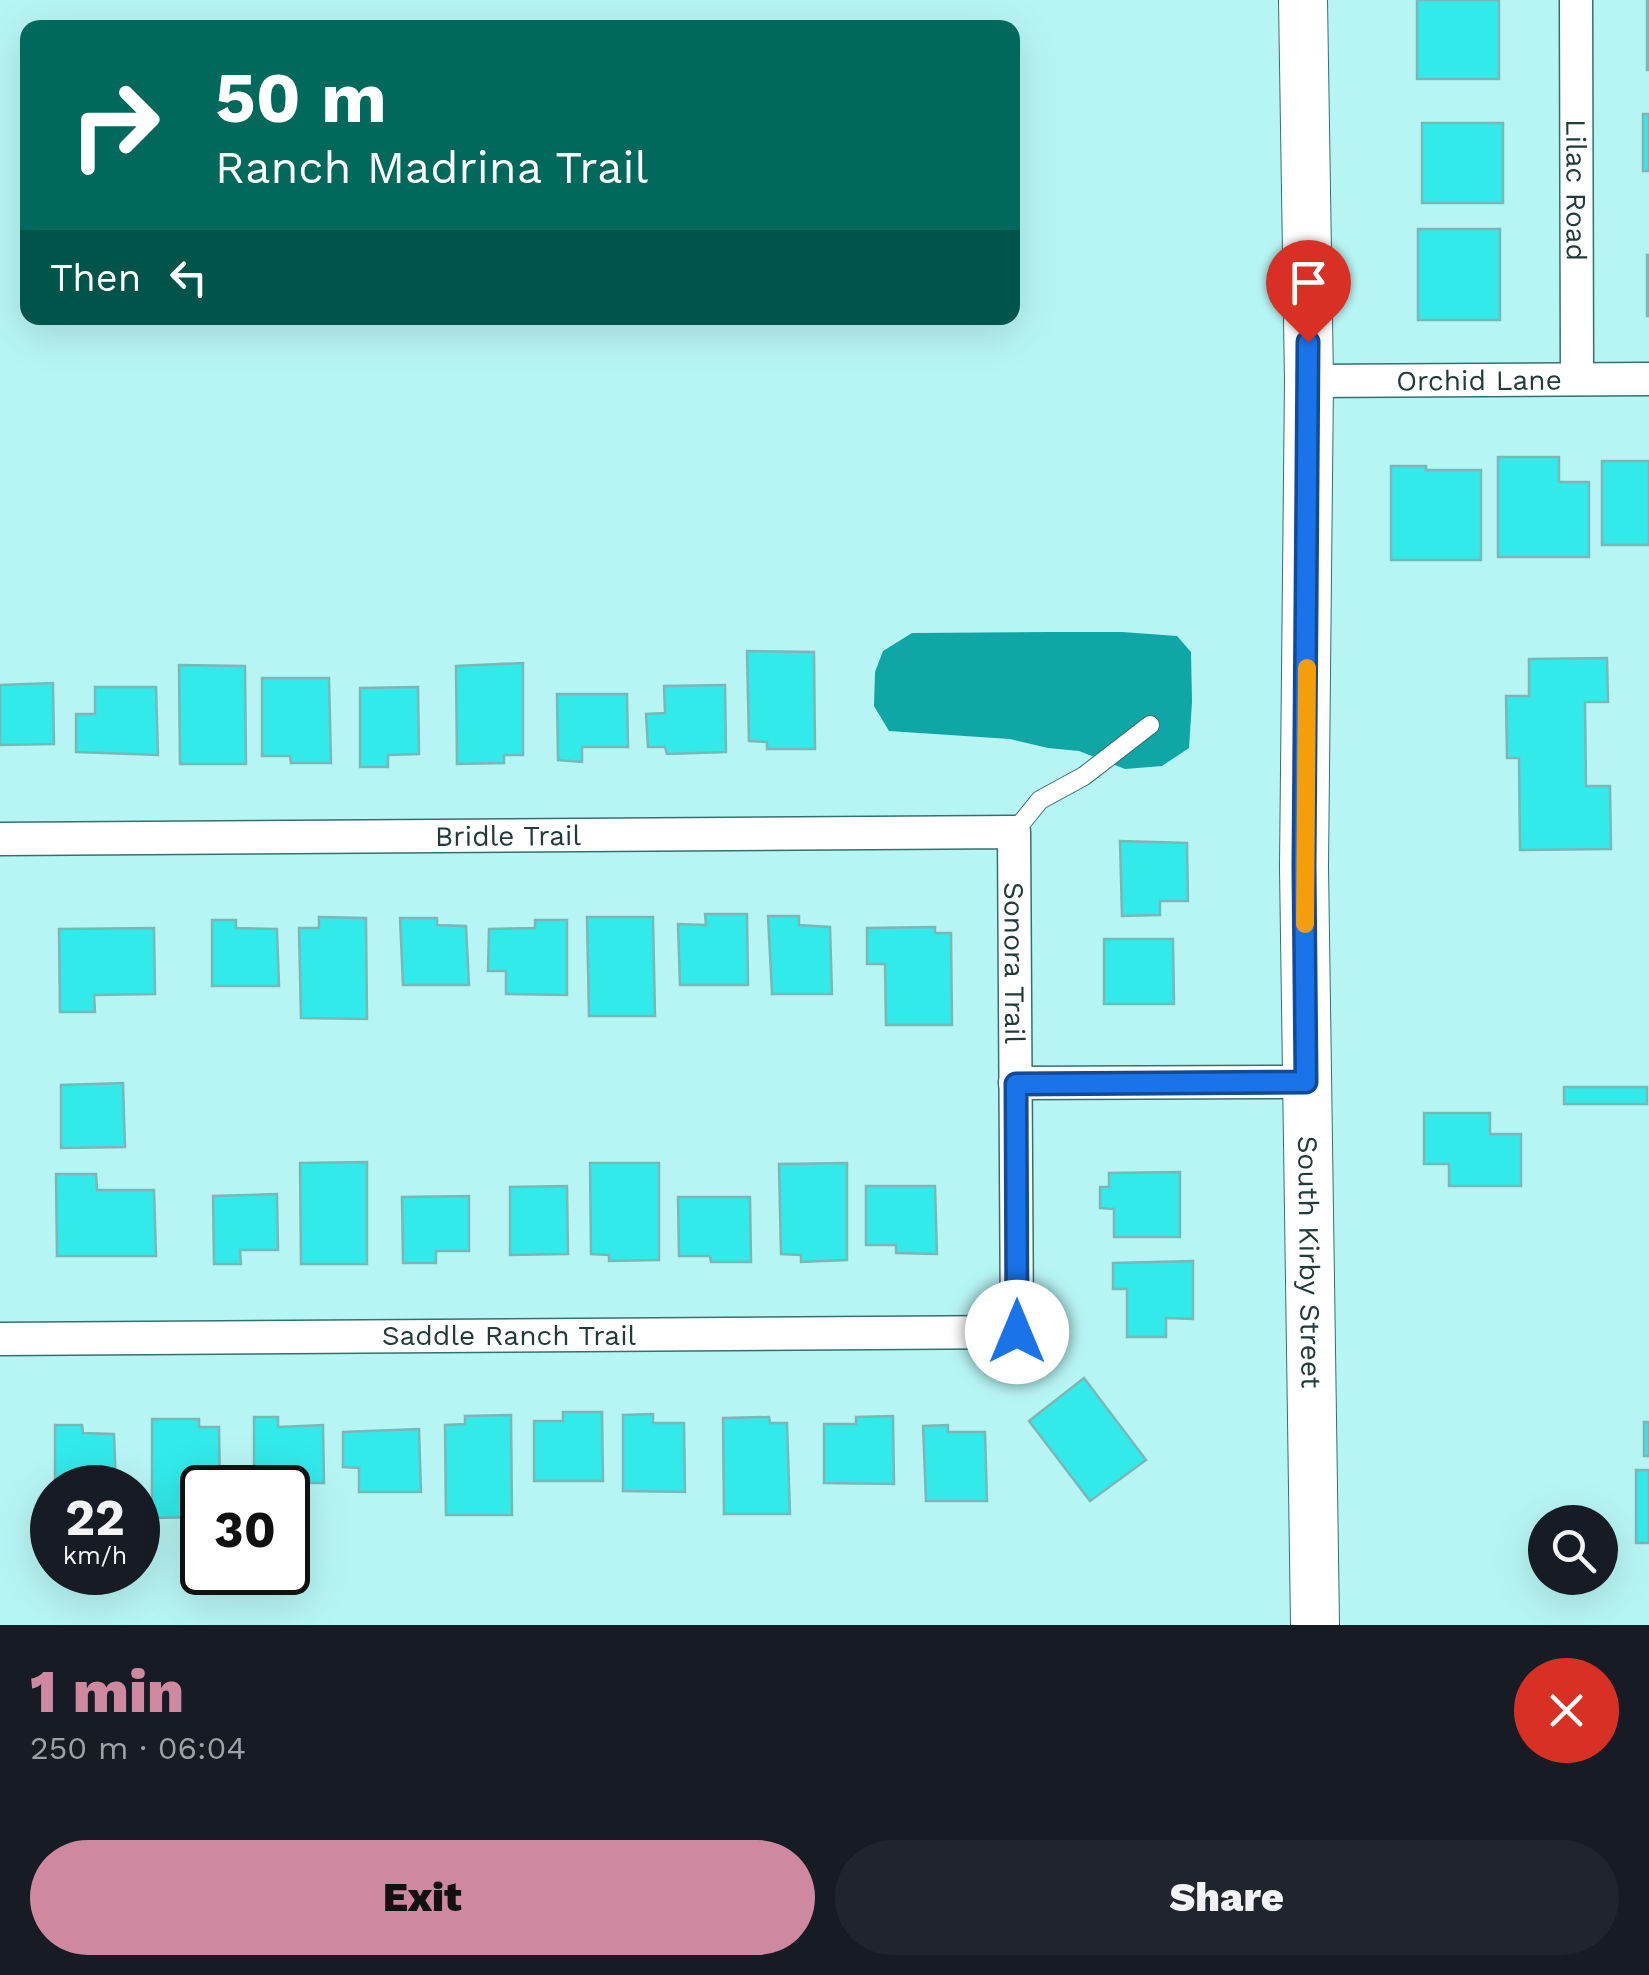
<!DOCTYPE html>
<meta charset="utf-8">
<style>
:root{--surface:#171b24;--page:#20242c;--text:#f1f3f6;--muted:#9ea1a6;--accent:#ce88a0}
body{margin:0;font-family:"Work Sans",sans-serif;background:var(--page);color:var(--text);height:100vh;display:flex;flex-direction:column;font-size:38px;white-space:nowrap}
*{box-sizing:border-box;margin:0}
p{font-size:32px;color:var(--muted)}
.icon{flex:none;width:55px;height:55px;fill:none;stroke:currentColor;stroke-width:2;stroke-linecap:round;stroke-linejoin:round}
.map{position:relative;height:1625px;overflow:hidden}
.panel{display:flex;flex-direction:column;background:var(--surface);flex:1}
.panel>*{flex:none}
.banner{position:absolute;left:20px;top:20px;width:1000px;height:305px;border-radius:20px;box-shadow:0 10px 40px #0002;background:#00695c;color:#fff;overflow:hidden}
.tools{position:absolute;left:1528px;top:1505px;display:grid;gap:20px}
.tools a{display:grid;place-items:center;width:90px;height:90px;border-radius:50%;background:var(--surface);box-shadow:0 10px 40px #0002;font-size:50px}
.speed{position:absolute;left:30px;top:1465px;display:flex;gap:20px;font-size:50px;font-weight:700;text-align:center}
.speed>*{display:grid;place-content:center;width:130px;height:130px;border-radius:50%;background:var(--surface);box-shadow:0 10px 40px #0002;line-height:1}
.speed small{font-size:25px;font-weight:400}
.speed .limit{border:5px solid #111;border-radius:15px;background:#fff;color:#111}
.pin{position:absolute;display:grid;place-items:center;width:85px;height:85px;color:#fff;margin:-102px -42px;border-radius:50% 50% 50% 0;rotate:-45deg;box-shadow:0 0 10px #0007}
.pin .icon{rotate:45deg}
.me{position:absolute;width:110px;margin:-55px;rotate:0deg;stroke-linejoin:round;filter:drop-shadow(0 0 8px #0008)}
.turn{display:flex;align-items:center;gap:35px;height:210px;padding:0 30px;font-size:45px}
.turn .icon{width:130px;height:130px;stroke-width:2.5}
.turn b{display:block;font-size:70px;line-height:85px}
.then{display:flex;align-items:center;height:95px;padding:0 30px;background:#0003;gap:20px;font-size:38px}
.round{display:grid;place-items:center;flex:none;width:105px;height:105px;border-radius:52px;background:var(--page)}
.head{display:flex;align-items:center;justify-content:space-between;height:170px;padding:0 30px}
h1{font-size:60px;font-weight:800;line-height:75px;color:var(--accent)}
.action{display:flex;gap:20px;margin-top:auto;padding:20px 30px}
.action a{flex:1;height:115px;border-radius:60px;background:var(--accent);color:#111;font-size:40px;font-weight:800;line-height:115px;text-align:center}
.action a+a{background:var(--page);color:var(--text)}
.map>svg:first-child{display:block}
.water{fill:#11a6a6}
.building{fill:#32eaea;stroke:#7ab7b6;stroke-width:2.5}
.lines{fill:none;stroke-linecap:round;stroke-linejoin:round}
.lane-casing{stroke:#34706f;stroke-width:20}
.street-casing{stroke:#34706f;stroke-width:35}
.secondary-casing{stroke:#34706f;stroke-width:50}
.lane{stroke:#fff;stroke-width:18}
.street{stroke:#fff;stroke-width:32}
.secondary{stroke:#fff;stroke-width:48}
.route-casing{stroke:#114b97;stroke-width:25}
.route{stroke:#1a73e8;stroke-width:18}
.slow{stroke:#f59e0b;stroke-width:18}
.labels{text-anchor:middle;dominant-baseline:central;stroke-width:9;stroke-linejoin:round;paint-order:stroke}
.street-label{font-size:28px;fill:#213a3a;stroke:#fff}
</style>
<div class="map">
<svg width="1649" height="1625" viewBox="0 0 1649 1625">
<rect width="100%" height="100%" fill="#b7f5f4"/>
<path class="water" d="M1048 632H1122L1177 636 1191 652 1192 702 1189 748 1162 766 1125 769 1079 751 1048 748 1010 739 889 731 874 706 875 672 883 651 912 633Z"/>
<g class="building">
<rect x="1417" y="0" width="82" height="79"/>
<rect x="1647" y="0" width="2" height="70"/>
<rect x="1643" y="114" width="6" height="57"/>
<rect x="1422" y="123" width="81" height="80"/>
<rect x="1418" y="229" width="82" height="91"/>
<rect x="1647" y="255" width="2" height="61"/>
<path d="M1498 457H1559V482H1589V557H1498Z"/>
<rect x="1602" y="461" width="47" height="84"/>
<path d="M1391 466H1426V470H1481V560H1391Z"/>
<path d="M747 651 814 652 815 749H767V742L749 741Z"/>
<path d="M1607 658 1608 702H1585L1586 786H1610L1611 849 1520 850 1519 758H1507L1506 696H1529V659Z"/>
<path d="M523 663V755H504V763L457 764 456 666Z"/>
<path d="M179 665 245 666 246 764H180Z"/>
<path d="M262 678H329L331 763H291L290 756H262Z"/>
<path d="M53 683 54 744 0 745V685Z"/>
<path d="M725 685 726 752 667 754 665 747H648L646 714 665 713 664 686Z"/>
<path d="M95 687H156L158 755 76 752V714H95Z"/>
<path d="M418 687 419 754 388 755V767H360V688Z"/>
<path d="M557 694H627L628 747H582V762L558 760Z"/>
<path d="M1120 841 1187 843 1188 901H1160V915L1122 916Z"/>
<path d="M705 914H747L748 985H680L678 924 706 925Z"/>
<path d="M768 916H799V925L830 927 832 994H772Z"/>
<path d="M319 917 366 918 367 1019 301 1018 299 928H319Z"/>
<path d="M587 917H653L655 1016H589Z"/>
<path d="M400 918H437V925L466 926 469 985H403Z"/>
<path d="M212 920H236V928L277 929 279 986H212Z"/>
<path d="M535 920H567V995L506 994V971H488L489 929 535 928Z"/>
<path d="M935 927V933H951L952 1025H886L885 964H867V928Z"/>
<path d="M154 928 155 994 94 995 95 1012H60L59 929Z"/>
<path d="M1104 939H1173L1174 1004H1104Z"/>
<path d="M123 1083 125 1147 61 1148V1085Z"/>
<rect x="1564" y="1087" width="83" height="17"/>
<path d="M1424 1113H1490V1134H1521V1186H1449V1164H1424Z"/>
<path d="M367 1162V1264H301L300 1163Z"/>
<path d="M590 1163H659V1260L609 1261V1255L591 1254Z"/>
<path d="M847 1163V1260L801 1262V1255L781 1254 779 1164Z"/>
<path d="M1180 1172V1237H1114V1209L1100 1208V1187H1109V1173Z"/>
<path d="M56 1174H96L97 1190H154L156 1256H57Z"/>
<path d="M567 1186 568 1254 510 1255V1187Z"/>
<path d="M866 1186H935L937 1254 896 1253V1245H866Z"/>
<path d="M277 1194 278 1250H240L241 1264H214L213 1196Z"/>
<path d="M469 1196V1251H436V1263H403L402 1197Z"/>
<path d="M678 1197H750L751 1262H711L710 1256H679Z"/>
<path d="M1193 1261V1319L1166 1318V1337H1127V1289H1113V1263Z"/>
<path d="M1084 1378 1146 1460 1090 1501 1029 1421Z"/>
<path d="M563 1412H602L603 1481H534V1421H563Z"/>
<path d="M653 1414V1423H684L685 1492 623 1491V1415Z"/>
<path d="M511 1415 512 1515H446L445 1425 465 1424V1416Z"/>
<path d="M893 1416 894 1484 824 1483V1424H856V1417Z"/>
<path d="M254 1417H278V1427L323 1425 324 1483H254Z"/>
<path d="M769 1417 770 1423H787L790 1514H724L723 1418Z"/>
<path d="M152 1419H199V1427H219L220 1488H202V1517L152 1518Z"/>
<rect x="1644" y="1422" width="5" height="34"/>
<path d="M55 1425H82L83 1433 114 1434 116 1488H55Z"/>
<path d="M948 1425V1432H985L987 1501H926L923 1426Z"/>
<path d="M419 1429 421 1492H359V1468L343 1467V1432Z"/>
<rect x="1636" y="1470" width="13" height="73"/>
</g>
<g class="lines">
<defs>
<path id="lane" d="M1014 832 1040 800 1084 776 1150 725"/>
<g id="street">
<path id="s1" d="M1576 0 1577 379"/>
<path id="s2" d="M1309 381 1649 379"/>
<path id="s3" d="M0 839 1014 832 1017 1332 0 1339"/>
<path d="M1015 1083 1306 1082"/>
</g>
<g id="secondary">
<path id="s4" d="M1303 0 1309 381 1304 867 1315 1625"/>
</g>
</defs>
<use href="#lane" class="lane-casing"/>
<use href="#street" class="street-casing"/>
<use href="#secondary" class="secondary-casing"/>
<use href="#lane" class="lane"/>
<use href="#street" class="street"/>
<use href="#secondary" class="secondary"/>
</g>
<g class="lines">
<defs>
<path id="route" d="M1017 1332 1016 1084 1306 1082 1304 867 1308 342"/>
</defs>
<use href="#route" class="route-casing"/>
<use href="#route" class="route"/>
<path class="slow" d="M1305 924 1307 668"/>
</g>
<g class="labels">
<g class="street-label">
<text stroke="none"><textPath href="#s1" startOffset="190">Lilac Road</textPath></text>
<text stroke="none"><textPath href="#s2" startOffset="170">Orchid Lane</textPath></text>
<text stroke="none"><textPath href="#s3" startOffset="508">Bridle Trail</textPath></text>
<text stroke="none"><textPath href="#s3" startOffset="1145">Sonora Trail</textPath></text>
<text stroke="none"><textPath href="#s4" startOffset="1262">South Kirby Street</textPath></text>
<text x="509" y="1335">Saddle Ranch Trail</text>
</g>
</g>
</svg>
<div class="tools">
<a><svg class="icon" aria-label="search" viewBox="0 0 24 24"><circle cx="10" cy="10" r="6"/><path d="M15 15l6 6"/></svg></a>
</div>
<div class="speed"><div>22<small>km/h</small></div><div class="limit">30</div></div>
<div class="pin" style="left:1308px;top:342px;background:#d93025"><svg class="icon" aria-label="arrive" viewBox="0 0 24 24"><path d="M6 21V4h12l-3 4 3 4H6"/></svg></div>
<svg class="me" style="left:1017px;top:1332px" viewBox="-20 -20 40 40"><circle r="19" fill="#fff"/><path d="M0-13L10 11 0 6-10 11z" fill="#1a73e8"/></svg>
<div class="banner">
<div class="turn"><svg class="icon" aria-label="right" viewBox="0 0 24 24"><path d="M7 20v-9h11M14 6l5 5-5 5"/></svg><div><b>50 m</b>Ranch Madrina Trail</div></div>
<div class="then">Then<svg class="icon" aria-label="left" viewBox="0 0 24 24"><path d="M17 20v-9H6M10 6l-5 5 5 5"/></svg></div>
</div>
</div>
<section class="panel">
<div class="head"><div><h1>1 min</h1><p>250 m · 06:04</p></div><a class="round" style="background:#d93025;color:#fff"><svg class="icon" aria-label="close" viewBox="0 0 24 24"><path d="M6 6l12 12M18 6L6 18"/></svg></a></div>
<div class="action"><a>Exit</a><a>Share</a></div>
</section>
